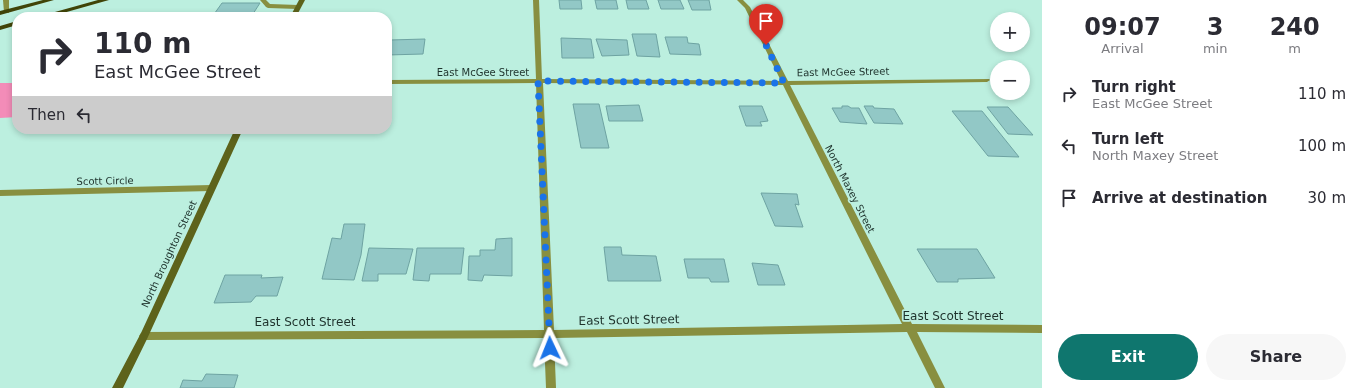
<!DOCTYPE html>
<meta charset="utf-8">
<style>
:root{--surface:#fff;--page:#f7f7f7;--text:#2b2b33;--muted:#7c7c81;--accent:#0f766e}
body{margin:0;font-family:"DejaVu Sans",sans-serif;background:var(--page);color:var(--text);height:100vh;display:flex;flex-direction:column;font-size:15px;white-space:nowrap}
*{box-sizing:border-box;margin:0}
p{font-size:13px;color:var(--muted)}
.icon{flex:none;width:22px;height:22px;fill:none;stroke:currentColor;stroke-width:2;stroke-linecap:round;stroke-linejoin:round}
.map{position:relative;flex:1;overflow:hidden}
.drawer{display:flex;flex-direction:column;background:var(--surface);width:320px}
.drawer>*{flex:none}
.hud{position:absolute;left:12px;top:12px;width:380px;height:122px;border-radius:16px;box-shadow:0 2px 6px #0003;background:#fff;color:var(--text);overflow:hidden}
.controls{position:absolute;left:990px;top:12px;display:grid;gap:8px}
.controls a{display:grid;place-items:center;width:40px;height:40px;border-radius:50%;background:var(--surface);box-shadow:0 2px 6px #0003;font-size:20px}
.pin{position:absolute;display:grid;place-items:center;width:34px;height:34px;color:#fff;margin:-41px -17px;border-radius:50% 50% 50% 0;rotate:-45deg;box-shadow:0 0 4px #0007}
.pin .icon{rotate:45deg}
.me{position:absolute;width:44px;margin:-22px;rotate:358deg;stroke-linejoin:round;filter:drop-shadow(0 0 3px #0008)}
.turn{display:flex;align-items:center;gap:14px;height:84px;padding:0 16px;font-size:18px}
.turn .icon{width:52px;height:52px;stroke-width:2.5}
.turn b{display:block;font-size:28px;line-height:34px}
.then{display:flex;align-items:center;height:38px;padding:0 16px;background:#0003;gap:8px;font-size:15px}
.eta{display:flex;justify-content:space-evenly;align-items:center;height:68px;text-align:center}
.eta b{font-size:24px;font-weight:800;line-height:28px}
.button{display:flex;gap:8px;margin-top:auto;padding:8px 16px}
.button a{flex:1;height:46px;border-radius:24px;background:var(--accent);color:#fff;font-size:16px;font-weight:800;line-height:46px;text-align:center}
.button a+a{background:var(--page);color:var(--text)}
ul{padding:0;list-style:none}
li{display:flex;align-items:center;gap:12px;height:52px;padding:0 16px}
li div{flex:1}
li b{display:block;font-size:15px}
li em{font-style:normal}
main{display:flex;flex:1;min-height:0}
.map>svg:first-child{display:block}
.forest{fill:#f38cb8}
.building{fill:#92c8c6;stroke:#6ea3a2}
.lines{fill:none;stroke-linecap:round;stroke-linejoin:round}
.lane{fill:#888f40;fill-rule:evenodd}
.street{fill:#888f40;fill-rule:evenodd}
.secondary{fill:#5d631b;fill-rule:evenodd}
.primary{fill:#404408;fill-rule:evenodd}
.route{stroke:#1a73e8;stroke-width:7;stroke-dasharray:0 12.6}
.labels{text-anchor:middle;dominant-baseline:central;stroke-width:3.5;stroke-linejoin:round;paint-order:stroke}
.street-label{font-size:10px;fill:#1e322c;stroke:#bcefdf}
.near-street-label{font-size:12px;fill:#1e322c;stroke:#bcefdf}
</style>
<main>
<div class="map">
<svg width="1042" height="388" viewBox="0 0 1042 388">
<rect width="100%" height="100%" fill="#bcefdf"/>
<path class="forest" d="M0 83H17V117L0 118Z"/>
<g class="building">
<path d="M559 0H581L582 9H560Z"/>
<path d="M595 0H616L618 9H597Z"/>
<path d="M626 0H646L649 9H628Z"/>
<path d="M658 0H680L684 9H661Z"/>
<path d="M688 0H709L711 10H692Z"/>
<path d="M222 3H260L251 17H212Z"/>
<path d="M632 34H656L660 57 637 56Z"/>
<path d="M665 37H687L688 43 699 44 701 55 670 54Z"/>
<path d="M561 38 591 39 594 58H562Z"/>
<path d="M425 39 423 54 387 55 390 40Z"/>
<path d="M596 39 627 40 629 55 602 56Z"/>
<path d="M573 104H599L609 148H581Z"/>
<path d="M639 105 643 121H609L606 106Z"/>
<path d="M739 106H762L768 121 760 122 762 126H746Z"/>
<path d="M842 106H848L851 108H859L867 124 840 122 832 108H842Z"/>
<path d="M864 106H873L874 108 894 109 903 124 874 123Z"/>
<path d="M987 107H1008L1033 135 1008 134Z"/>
<path d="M952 111H982L1019 157 988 156Z"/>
<path d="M761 193 797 194 799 205 795 204 803 227 775 226Z"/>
<path d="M344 224H365L361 255 354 280 322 279 332 238 341 239Z"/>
<path d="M512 238V276L484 275 482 281 468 280 469 256H480V250H495L496 239Z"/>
<path d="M604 247H621L622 255 656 256 661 281H608Z"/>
<path d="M369 248 413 249 406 274H378V281H362Z"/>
<path d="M417 248H464L461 274H430L429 281 413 280Z"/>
<path d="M917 249H977L995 278 958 279V282H937Z"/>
<path d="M684 259H724L729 282H711L709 278H688Z"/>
<path d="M752 263 778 265 785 285H758Z"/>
<path d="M225 275H262L261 278 283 277 277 296H256L251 302 214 303Z"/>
<path d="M206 374 238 375 234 388H180L183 380 202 381Z"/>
</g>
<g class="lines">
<g class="lane">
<path d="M3 0H9V13L4 12Z"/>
<path d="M260 0H266L270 4 298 5 301 7 298 9 268 8 266 7Z"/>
</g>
<g class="street">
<path d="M533 0H539L542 79 781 81 745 8 737 0H743L750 7 788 81 989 79 990 80 987 82 790 85 912 324 1042 325V333L917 332 945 388H935L907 332 554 338 556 388H546L544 338 144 340 141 339 139 336 141 333 144 332 544 330 536 83 387 84V80L536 79ZM543 83 783 85 902 324 554 330Z"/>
<path d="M211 185 215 188 211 191 0 196V190Z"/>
</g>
<g class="secondary">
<path d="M299 0H305L296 17H290Z"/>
<path d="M235 129H243L147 339 123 388H112L141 333Z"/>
</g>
<g class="primary">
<path d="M43 0H54L0 15V11Z"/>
<path d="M98 0H109L49 17H37Z"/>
<path d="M17 21V25L0 30V26Z"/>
</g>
</g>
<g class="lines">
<path class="route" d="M550 348 538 81 784 83 766 45"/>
</g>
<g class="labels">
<g class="street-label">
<text x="483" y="72">East McGee Street</text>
<text transform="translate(843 72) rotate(-1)">East McGee Street</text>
<text transform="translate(105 181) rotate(-1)">Scott Circle</text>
<text transform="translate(850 189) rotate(63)">North Maxey Street</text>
<text transform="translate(169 254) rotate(-65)">North Broughton Street</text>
</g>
<g class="near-street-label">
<text x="953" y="316">East Scott Street</text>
<text transform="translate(629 320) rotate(-1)">East Scott Street</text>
<text x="305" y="322">East Scott Street</text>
</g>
</g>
</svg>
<div class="controls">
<a>+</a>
<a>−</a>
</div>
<div class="pin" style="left:766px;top:45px;background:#d93025"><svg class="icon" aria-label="arrive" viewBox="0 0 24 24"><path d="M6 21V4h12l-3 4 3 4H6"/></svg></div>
<svg class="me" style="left:550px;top:348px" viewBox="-20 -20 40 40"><path d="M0-17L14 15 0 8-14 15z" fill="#1a73e8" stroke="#fff" stroke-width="4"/></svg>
<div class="hud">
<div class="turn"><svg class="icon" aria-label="right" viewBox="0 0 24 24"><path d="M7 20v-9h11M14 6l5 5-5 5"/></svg><div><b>110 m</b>East McGee Street</div></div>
<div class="then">Then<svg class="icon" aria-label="left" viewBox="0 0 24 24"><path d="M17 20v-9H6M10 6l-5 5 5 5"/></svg></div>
</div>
</div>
<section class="drawer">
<div class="eta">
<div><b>09:07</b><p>Arrival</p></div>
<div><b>3</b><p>min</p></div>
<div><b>240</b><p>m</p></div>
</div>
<ul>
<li><svg class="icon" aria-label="right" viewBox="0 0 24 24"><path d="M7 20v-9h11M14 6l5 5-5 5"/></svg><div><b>Turn right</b><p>East McGee Street</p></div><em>110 m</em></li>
<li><svg class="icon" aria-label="left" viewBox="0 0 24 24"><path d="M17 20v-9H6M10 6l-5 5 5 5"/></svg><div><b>Turn left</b><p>North Maxey Street</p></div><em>100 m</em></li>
<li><svg class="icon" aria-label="arrive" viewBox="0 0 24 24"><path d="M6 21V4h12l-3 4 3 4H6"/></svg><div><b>Arrive at destination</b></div><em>30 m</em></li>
</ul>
<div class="button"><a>Exit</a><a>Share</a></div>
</section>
</main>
